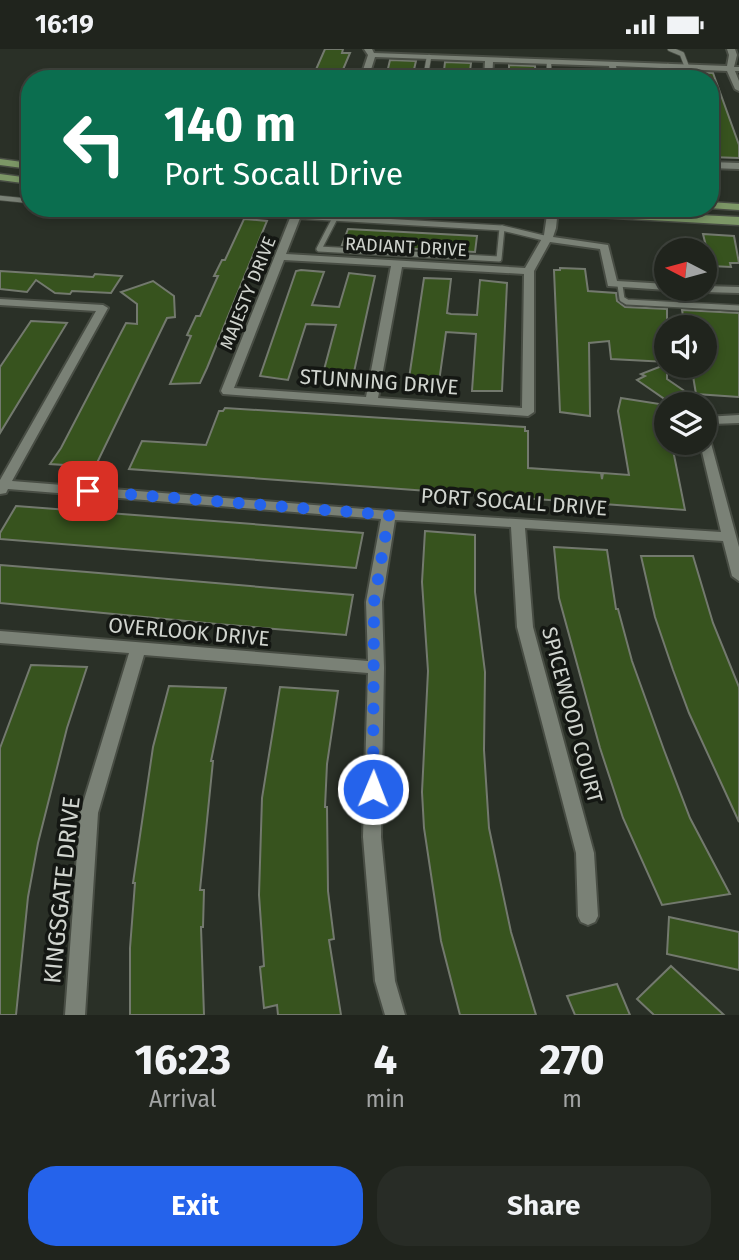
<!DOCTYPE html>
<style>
:root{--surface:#20241d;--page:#282c26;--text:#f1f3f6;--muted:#a2a4a4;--line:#3d413b;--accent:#2563eb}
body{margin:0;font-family:"Fira Sans",sans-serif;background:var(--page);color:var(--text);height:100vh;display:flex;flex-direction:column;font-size:26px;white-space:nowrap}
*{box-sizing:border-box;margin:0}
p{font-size:23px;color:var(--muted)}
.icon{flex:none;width:38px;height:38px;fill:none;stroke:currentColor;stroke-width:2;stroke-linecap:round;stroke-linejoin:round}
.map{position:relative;height:966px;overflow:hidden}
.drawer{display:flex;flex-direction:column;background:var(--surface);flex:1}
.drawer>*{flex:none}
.hud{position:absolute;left:21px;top:21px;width:698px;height:147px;border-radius:28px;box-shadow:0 4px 10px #0003,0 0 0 2px var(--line);background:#0b6e4f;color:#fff;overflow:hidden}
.needle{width:46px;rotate:276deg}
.controls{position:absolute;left:654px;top:189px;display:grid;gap:14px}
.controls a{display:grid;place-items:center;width:63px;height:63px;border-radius:50%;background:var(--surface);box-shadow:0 4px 10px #0003,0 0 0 2px var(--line);font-size:35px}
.pin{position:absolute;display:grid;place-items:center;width:60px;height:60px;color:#fff;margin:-30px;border-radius:14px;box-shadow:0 4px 10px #0006}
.me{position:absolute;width:77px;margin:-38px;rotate:1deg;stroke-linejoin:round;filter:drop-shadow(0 0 5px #0008)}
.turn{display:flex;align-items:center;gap:24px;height:147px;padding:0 28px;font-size:32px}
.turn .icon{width:91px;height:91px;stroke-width:2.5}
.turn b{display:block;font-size:49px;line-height:60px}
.eta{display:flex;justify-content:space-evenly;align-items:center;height:119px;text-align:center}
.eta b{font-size:42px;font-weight:700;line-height:49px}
.primary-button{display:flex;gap:14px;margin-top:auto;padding:14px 28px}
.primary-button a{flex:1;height:80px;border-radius:28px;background:var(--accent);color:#fff;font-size:28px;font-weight:700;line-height:80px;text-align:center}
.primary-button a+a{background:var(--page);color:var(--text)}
.status{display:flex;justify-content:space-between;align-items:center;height:49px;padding:0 35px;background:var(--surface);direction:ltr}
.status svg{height:19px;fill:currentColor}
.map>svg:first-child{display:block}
.building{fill:#37531e;stroke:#73796e;stroke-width:2}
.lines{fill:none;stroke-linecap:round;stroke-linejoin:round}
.lane-far1-casing{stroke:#484d44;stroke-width:6}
.lane-casing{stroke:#484d44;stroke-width:8}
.street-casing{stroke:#484d44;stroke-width:4}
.primary-casing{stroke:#484d44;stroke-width:3}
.path{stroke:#80847d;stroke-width:2;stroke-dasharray:2 2.5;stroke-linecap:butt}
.lane-far1{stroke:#7a8176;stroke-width:4.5}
.lane{stroke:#7a8176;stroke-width:5}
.street{fill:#7a8176;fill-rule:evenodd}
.primary{fill:#7c9766;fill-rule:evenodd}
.route{stroke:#2563eb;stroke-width:12;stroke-dasharray:0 21.6}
.labels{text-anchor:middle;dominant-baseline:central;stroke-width:7;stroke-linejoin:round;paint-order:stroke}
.far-street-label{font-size:18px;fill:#d0d4ce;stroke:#141713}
.street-label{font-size:21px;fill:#d0d4ce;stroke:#141713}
.near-street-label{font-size:24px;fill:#d0d4ce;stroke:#141713}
</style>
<div class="status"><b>16:19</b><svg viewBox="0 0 49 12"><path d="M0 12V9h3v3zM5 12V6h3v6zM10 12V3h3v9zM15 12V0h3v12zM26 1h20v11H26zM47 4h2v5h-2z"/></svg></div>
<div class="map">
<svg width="739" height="966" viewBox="0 0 739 966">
<rect width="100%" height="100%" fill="#2a3027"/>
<g class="building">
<path d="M325 0H343L342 4H350L339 30H315L317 25H314Z"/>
<path d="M390 11 416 12 412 29 386 28Z"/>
<path d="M445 13 471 14 469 30H443Z"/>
<path d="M509 16 535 17 536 30H509Z"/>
<path d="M686 23 713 24 739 96V109L710 108V30H688Z"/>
<path d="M244 170 267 172 207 319 200 334 170 335 191 287 187 286 196 267H200L218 227H214L222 211H225Z"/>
<path d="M348 180 477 187 475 203 342 196Z"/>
<path d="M703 185 734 187 739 214H730L731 218 711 217Z"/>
<path d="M560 219 585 220 588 242 616 244 617 252 625 258 667 260V313L611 310 609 292 589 294 590 367 560 363 554 221H560Z"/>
<path d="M301 221 324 223 312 256 339 258 349 224 375 227 352 332H321L336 276 306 275 288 331 260 327 296 222Z"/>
<path d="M0 222 93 228 95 225 122 227 111 244 72 242 70 245 55 244 36 231 27 243 0 240Z"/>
<path d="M424 229 451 230 447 264 451 265 477 266 480 231 507 234 502 342H472L476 285 446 283 438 340 408 336Z"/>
<path d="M153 232 174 247 175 268 167 269 95 418 50 415 61 399 126 274 137 275V255L121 243Z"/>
<path d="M682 261 739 264V348L696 345 692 321 705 322V278H685Z"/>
<path d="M31 272 67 274 0 384V318Z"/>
<path d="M667 315V330L686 343 666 351 637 331 645 327 641 325Z"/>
<path d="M621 349 666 356 664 368 667 396H672L685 461 129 420 142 392 206 396 219 362H223L225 359 525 378V382H528V419L601 424 602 430 603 424 629 426 618 362Z"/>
<path d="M16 457 227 473 363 484 356 519 0 490V484Z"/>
<path d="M425 482 475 486V543L485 623 484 701 489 779 511 883 536 966H460L441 892 424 779 422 743 428 622 422 533Z"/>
<path d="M554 498 607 501 616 560H618L632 612 664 701 690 769 730 845 662 856 623 769 600 699 559 549Z"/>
<path d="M641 507H693L713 574 739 638V773L689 664 673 621 655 568Z"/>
<path d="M0 516 87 523 353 546 346 586 217 575 0 554Z"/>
<path d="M31 616 87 618 67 679 38 794 28 848 16 966H0V699Z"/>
<path d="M169 637 226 639 211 712H213L200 841H204L203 878H201L204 966H130V899L135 834H133L153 698Z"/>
<path d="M280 638 338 642 327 715 325 758H327L328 842 334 890 329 891 341 966H278L277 956 264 959 260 918 264 917 259 846 262 749Z"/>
<path d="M669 868 739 883V921L667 905Z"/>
<path d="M671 917 724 966H654L637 950Z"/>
<path d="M617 935 630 966H575L567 947Z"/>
</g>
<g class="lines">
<defs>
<g id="lane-far1">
<path d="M670 0 682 5 687 18"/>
<path d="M549 13V30"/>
<path d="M668 17 672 30"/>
<path d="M425 30 429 8"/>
<path d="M0 149 30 152"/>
</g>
<g id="lane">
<path d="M297 167 502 179 548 190"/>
<path d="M335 169 319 200 499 210 502 179"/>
<path d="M620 236 622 250 627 253 739 259"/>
</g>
<g id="street">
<path d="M364 0H372L374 4 727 17 729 6 727 0H735L737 6 734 18H739V22H735L739 32V42L735 40 727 22 616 17 619 30H611L609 17 493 13 492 30H484L485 12 375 8 368 30H360L368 6Z"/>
<path d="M710 113 739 114V120L710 119Z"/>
<path d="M294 159H304L286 205 525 219 544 186 548 159H558L556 179 553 188 608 196 617 232 667 235V240H671L667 241 608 237 600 200 550 193 534 222V363L528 367 223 345 221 342ZM284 211 391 217 366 348 234 339ZM402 218 524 225 522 359 378 349Z"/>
<path d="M705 237 739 238V244L703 243 698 240H705Z"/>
<path d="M0 250 103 256 108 259 12 432 389 462 721 483 700 394H705V386L709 387 739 498V532L732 527 723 492 525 479 533 578 594 804 598 867 595 873 588 876 581 873 578 867 576 804 517 578 511 478 395 471 382 553 384 619 381 788 395 932 405 966H385L375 932 363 788 368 624 144 606 98 764 85 966H65L80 764 129 604 0 594V582L368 612 366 553 381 470 8 440 6 444 0 445V431L96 262 0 256Z"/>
<path d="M739 366V374L712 375 709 381 705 382V368Z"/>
</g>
<g id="primary">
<path d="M0 110 30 114V120L0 116Z"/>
<path d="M0 125 30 129V135L0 131Z"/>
<path d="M710 153 739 155V161L709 159Z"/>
<path d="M482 159H561L739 168V176L488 162Z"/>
</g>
</defs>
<use href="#lane-far1" class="lane-far1-casing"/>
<use href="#lane" class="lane-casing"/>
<use href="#street" class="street-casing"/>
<use href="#primary" class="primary-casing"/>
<path class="path" d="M401 159 475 163"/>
<use href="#lane-far1" class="lane-far1"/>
<use href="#lane" class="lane"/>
<use href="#street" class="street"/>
<use href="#primary" class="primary"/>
</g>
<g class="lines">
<path class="route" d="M88 442 389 466 374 553 373 740"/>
</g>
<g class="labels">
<g class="far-street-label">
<text transform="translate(406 198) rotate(3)">RADIANT DRIVE</text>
<text transform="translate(248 244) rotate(-68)">MAJESTY DRIVE</text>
</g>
<g class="street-label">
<text transform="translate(379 333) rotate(4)">STUNNING DRIVE</text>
<text transform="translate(514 453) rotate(4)">PORT SOCALL DRIVE</text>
<text transform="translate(189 583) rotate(5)">OVERLOOK DRIVE</text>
<text transform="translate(572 666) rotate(75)">SPICEWOOD COURT</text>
</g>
<g class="near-street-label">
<text transform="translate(62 841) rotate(-84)">KINGSGATE DRIVE</text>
</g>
</g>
</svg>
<div class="controls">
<a><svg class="needle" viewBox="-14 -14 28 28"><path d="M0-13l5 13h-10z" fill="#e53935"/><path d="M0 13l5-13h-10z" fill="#a2a4a4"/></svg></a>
<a><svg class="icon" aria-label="sound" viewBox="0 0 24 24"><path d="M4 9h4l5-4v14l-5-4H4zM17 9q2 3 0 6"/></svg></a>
<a><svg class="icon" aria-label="layers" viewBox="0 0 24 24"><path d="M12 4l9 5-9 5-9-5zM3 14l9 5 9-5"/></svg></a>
</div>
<div class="pin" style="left:88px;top:442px;background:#d93025"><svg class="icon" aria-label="arrive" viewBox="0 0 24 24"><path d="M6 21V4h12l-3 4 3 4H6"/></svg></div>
<svg class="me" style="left:373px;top:740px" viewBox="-20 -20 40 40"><circle r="17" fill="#2563eb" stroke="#fff" stroke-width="3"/><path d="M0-11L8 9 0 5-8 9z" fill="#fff"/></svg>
<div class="hud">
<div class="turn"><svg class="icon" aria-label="left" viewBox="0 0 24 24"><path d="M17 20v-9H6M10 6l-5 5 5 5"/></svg><div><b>140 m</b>Port Socall Drive</div></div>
</div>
</div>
<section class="drawer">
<div class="eta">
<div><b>16:23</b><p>Arrival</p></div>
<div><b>4</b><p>min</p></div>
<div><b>270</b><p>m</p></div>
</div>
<div class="primary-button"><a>Exit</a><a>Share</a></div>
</section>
